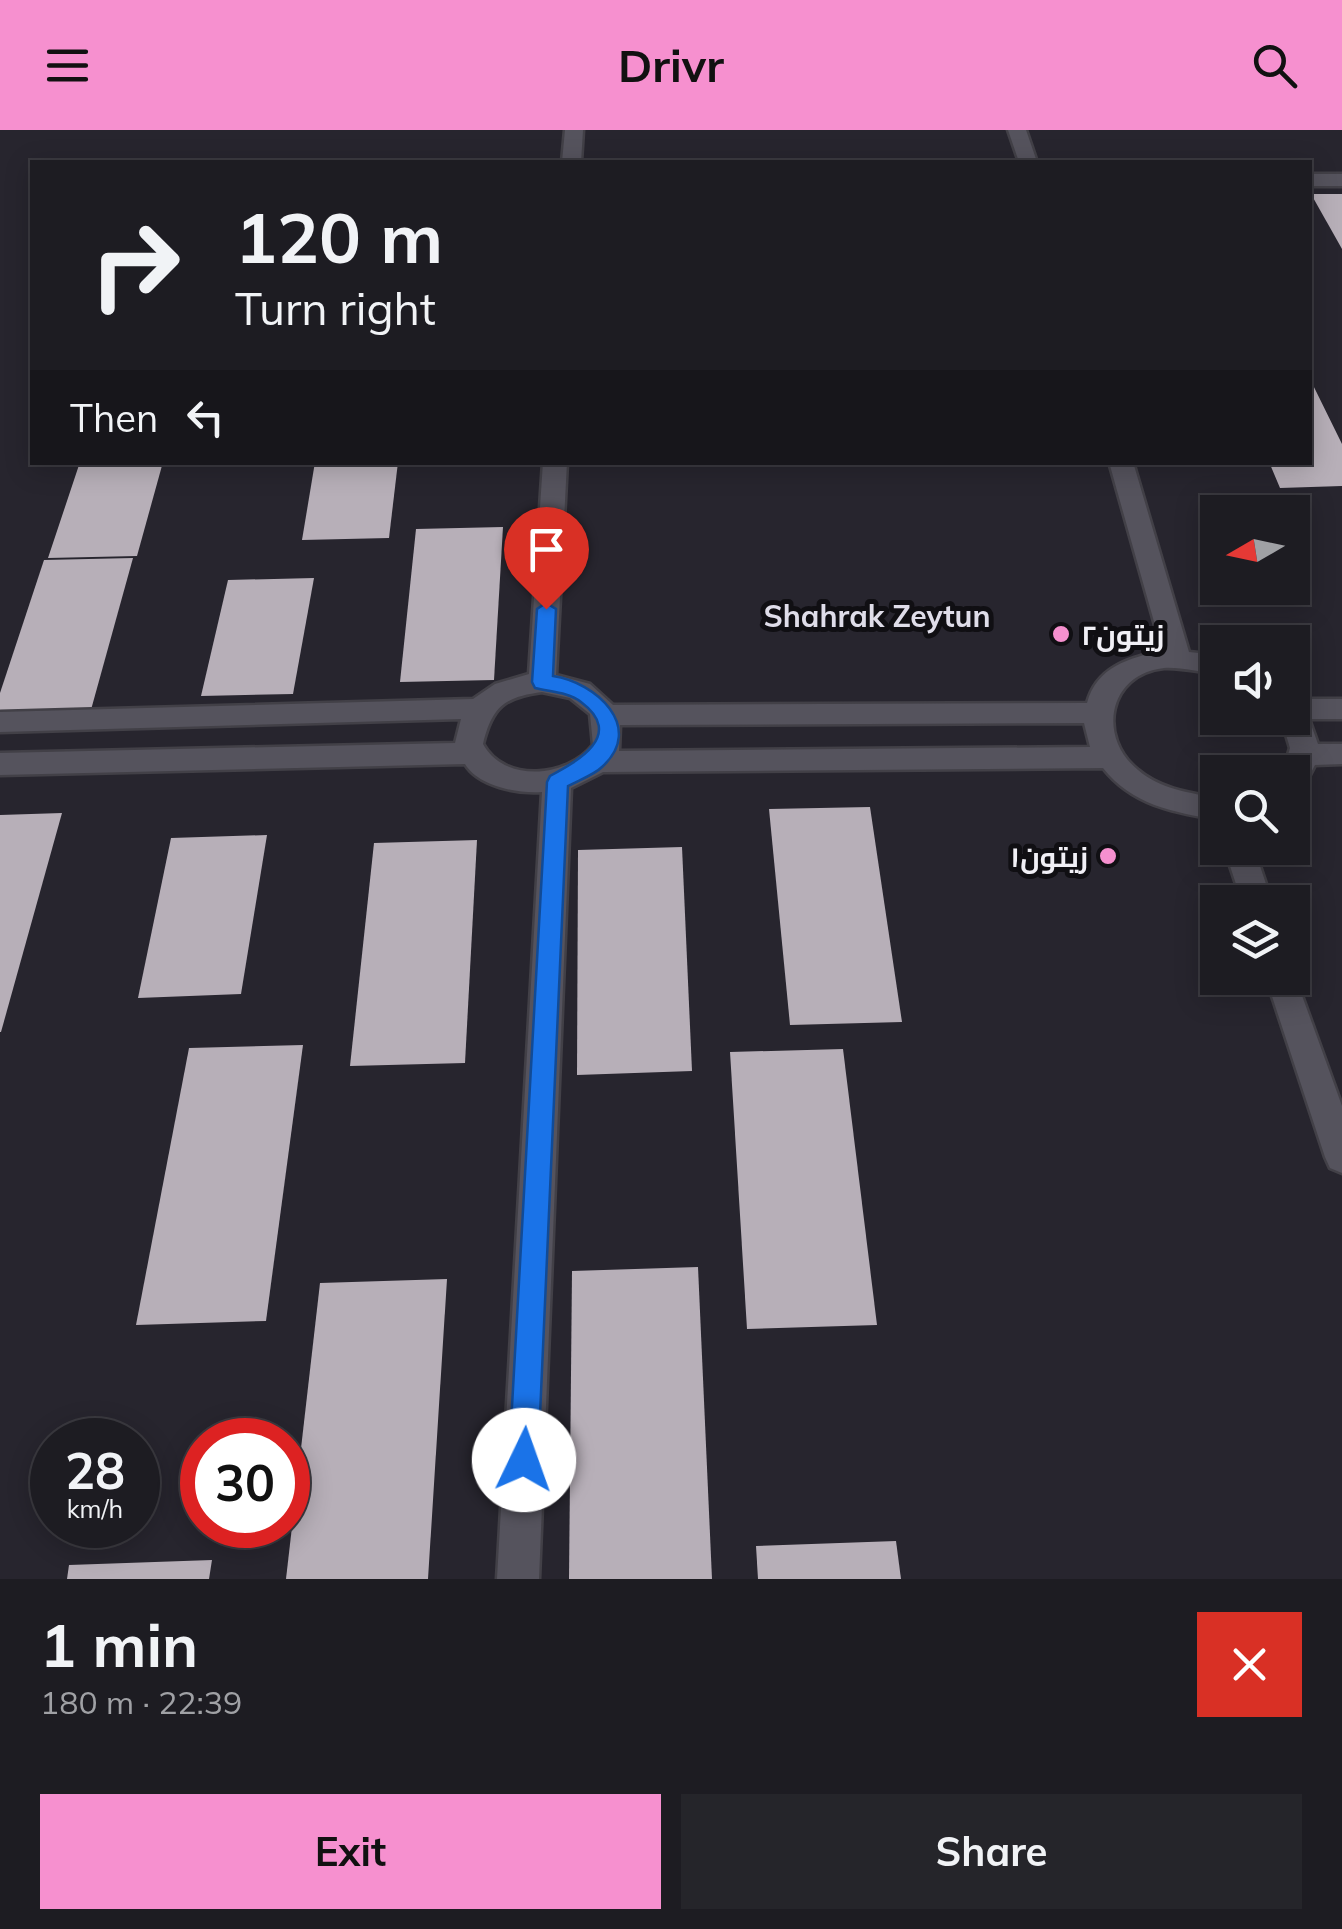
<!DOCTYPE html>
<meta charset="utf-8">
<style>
:root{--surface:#1d1c22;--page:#25252a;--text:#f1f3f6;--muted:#a0a1a5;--line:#3b3a40;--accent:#f690cf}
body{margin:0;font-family:Mulish,Cairo,sans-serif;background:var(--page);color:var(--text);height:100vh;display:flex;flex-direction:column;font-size:38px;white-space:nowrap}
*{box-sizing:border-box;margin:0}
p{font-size:32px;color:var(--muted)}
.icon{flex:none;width:55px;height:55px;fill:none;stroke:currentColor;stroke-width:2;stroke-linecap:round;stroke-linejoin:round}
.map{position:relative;height:1449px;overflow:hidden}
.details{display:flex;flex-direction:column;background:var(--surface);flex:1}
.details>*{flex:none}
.hud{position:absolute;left:30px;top:30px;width:1282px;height:305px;border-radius:0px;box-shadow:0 5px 25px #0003,0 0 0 2px var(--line);background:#1d1c22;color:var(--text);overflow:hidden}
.needle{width:65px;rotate:261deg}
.tools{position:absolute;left:1200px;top:365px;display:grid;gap:20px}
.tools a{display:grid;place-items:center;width:110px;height:110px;border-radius:0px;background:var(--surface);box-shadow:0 5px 25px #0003,0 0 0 2px var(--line);font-size:50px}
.speed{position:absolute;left:30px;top:1288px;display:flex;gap:20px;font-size:50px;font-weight:700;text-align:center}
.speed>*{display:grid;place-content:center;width:130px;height:130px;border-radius:50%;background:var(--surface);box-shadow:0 5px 25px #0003,0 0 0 2px var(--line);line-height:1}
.speed small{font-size:25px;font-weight:400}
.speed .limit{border:15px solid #d22;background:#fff;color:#111}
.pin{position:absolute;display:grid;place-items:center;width:85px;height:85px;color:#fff;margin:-102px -42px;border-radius:50% 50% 50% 0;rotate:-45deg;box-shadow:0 0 10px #0007}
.pin .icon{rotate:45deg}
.me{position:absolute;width:110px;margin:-55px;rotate:3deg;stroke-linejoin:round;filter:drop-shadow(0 0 8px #0008)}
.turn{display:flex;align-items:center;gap:35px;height:210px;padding:0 40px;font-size:45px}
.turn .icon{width:130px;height:130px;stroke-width:2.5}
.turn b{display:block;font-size:70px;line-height:85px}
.then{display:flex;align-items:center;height:95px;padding:0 40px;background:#0003;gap:20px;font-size:38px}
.round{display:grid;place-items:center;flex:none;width:105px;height:105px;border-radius:0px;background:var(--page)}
.headline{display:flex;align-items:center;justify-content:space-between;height:170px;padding:0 40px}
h1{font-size:60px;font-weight:700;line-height:75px}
.cta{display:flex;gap:20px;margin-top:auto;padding:20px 40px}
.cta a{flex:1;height:115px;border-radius:0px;background:var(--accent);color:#111;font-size:40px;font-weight:700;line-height:115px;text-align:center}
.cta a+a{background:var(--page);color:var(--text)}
header{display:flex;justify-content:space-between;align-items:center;height:130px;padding:0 40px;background:var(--accent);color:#111;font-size:45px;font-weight:700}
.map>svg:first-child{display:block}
.building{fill:#b7afb8}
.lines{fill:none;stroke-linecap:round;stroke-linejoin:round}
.street-casing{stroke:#424047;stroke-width:5}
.street{fill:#55535d;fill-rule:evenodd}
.route{fill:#1a73e8;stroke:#114b97;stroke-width:2.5}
.poi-dot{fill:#f690cf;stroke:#100f13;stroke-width:4}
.labels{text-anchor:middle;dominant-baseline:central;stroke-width:10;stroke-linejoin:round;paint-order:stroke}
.poi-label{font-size:28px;font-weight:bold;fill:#f1f0f6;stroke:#100f13;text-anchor:start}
.neighbourhood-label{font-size:30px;font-weight:bold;fill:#dfdde9;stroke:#100f13}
</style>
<header><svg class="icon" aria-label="menu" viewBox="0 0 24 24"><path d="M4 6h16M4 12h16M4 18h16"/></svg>Drivr<svg class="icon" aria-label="search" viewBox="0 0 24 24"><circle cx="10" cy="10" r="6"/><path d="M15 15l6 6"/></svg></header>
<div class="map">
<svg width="1342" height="1449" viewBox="0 0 1342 1449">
<rect width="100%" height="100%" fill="#27252e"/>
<g class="building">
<path d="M1311 64H1342V119Z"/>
<path d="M1310 249 1342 314V356L1280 358 1269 332H1310Z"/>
<path d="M80 332H163L137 426 48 428Z"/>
<path d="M315 332H398L389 408 302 410Z"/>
<path d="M503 397 494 550 400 552 416 399Z"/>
<path d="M133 428 89 587 0 589V563L44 430Z"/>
<path d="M314 448 293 564 201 566 228 450Z"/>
<path d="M870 677 902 892 790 895 769 679Z"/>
<path d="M62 683 1 902H0V685Z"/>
<path d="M267 705 241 864 138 868 171 708Z"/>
<path d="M477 710 465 933 350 936 374 713Z"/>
<path d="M682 717 692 941 577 945 578 720Z"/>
<path d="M303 915 266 1191 136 1195 189 918Z"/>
<path d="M843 919 877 1195 747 1199 730 922Z"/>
<path d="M698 1137 712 1449H569L572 1141Z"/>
<path d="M447 1149 428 1449H286L320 1153Z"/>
<path d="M896 1411 901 1449H758L756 1416Z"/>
<path d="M212 1430 209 1449H67L69 1435Z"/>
</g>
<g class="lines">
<defs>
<g id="street">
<path d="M565 0H583L581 32H562Z"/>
<path d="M1008 0H1026L1037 32H1019Z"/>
<rect x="1310" y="44" width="32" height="12"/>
<path d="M543 332H567L556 545 590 554 613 575 1087 573C1097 536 1129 529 1162 520L1109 332H1133L1189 522 1218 525V544C1201 542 1180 537 1164 538 1108 544 1097 607 1138 640 1160 659 1190 663 1218 668V690C1173 682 1132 675 1103 638L603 642 571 658 539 1449H497L542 662C518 664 478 656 465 634L0 645V623L455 613 461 589 0 602V582L473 569 495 554 529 544ZM542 562 570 568 590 584 593 615C568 647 505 654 483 614 492 577 504 567 542 562ZM1084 593 1090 617 619 621 620 595Z"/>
<path d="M1292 569H1342V589H1309L1318 614H1342V634L1315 635 1302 660 1292 663V642H1283L1290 618 1281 588H1292Z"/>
<path d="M1224 718H1254L1272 772H1242Z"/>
<path d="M1292 838 1342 976V1043L1330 1038 1325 1027 1266 848H1292Z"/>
</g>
</defs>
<use href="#street" class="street-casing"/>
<use href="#street" class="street"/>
</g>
<path class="route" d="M546 473 556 479 553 546C595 552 646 597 602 637 594 645 579 650 568 656L538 1330 534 1340 524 1344 513 1340 509 1330 547 652 550 646C578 631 625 605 581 572 568 562 550 562 535 558L532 552 537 479Z"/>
<g class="poi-dot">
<circle cx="1061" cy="504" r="10"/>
<circle cx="1108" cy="726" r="10"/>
</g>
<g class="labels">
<g class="poi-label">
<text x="1081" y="504">زیتون۲</text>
<text x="1088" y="726" text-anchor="end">زیتون۱</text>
</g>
<g class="neighbourhood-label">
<text x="877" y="486">Shahrak Zeytun</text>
</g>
</g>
</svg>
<div class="tools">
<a><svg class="needle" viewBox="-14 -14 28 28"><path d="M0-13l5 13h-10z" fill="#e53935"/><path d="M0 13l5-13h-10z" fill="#a0a1a5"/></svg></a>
<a><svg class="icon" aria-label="sound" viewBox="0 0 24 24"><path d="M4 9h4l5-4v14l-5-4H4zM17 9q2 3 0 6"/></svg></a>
<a><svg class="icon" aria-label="search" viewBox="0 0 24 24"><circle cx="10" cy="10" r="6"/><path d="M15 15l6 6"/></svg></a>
<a><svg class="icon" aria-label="layers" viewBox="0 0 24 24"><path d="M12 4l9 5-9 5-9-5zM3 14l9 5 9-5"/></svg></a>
</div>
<div class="speed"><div>28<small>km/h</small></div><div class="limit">30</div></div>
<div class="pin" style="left:546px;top:479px;background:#d93025"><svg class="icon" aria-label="arrive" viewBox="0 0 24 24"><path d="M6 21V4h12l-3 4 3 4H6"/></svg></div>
<svg class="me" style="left:524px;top:1330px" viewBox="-20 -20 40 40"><circle r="19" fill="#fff"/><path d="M0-13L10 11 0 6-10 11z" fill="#1a73e8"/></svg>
<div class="hud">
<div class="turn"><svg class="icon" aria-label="right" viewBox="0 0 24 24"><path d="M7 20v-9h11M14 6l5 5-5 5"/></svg><div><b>120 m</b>Turn right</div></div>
<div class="then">Then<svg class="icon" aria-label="left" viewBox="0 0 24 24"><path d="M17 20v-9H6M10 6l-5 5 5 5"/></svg></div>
</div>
</div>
<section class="details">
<div class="headline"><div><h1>1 min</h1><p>180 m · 22:39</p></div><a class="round" style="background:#d93025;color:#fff"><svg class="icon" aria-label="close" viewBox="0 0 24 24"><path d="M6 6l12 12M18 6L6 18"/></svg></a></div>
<div class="cta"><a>Exit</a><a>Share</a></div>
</section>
